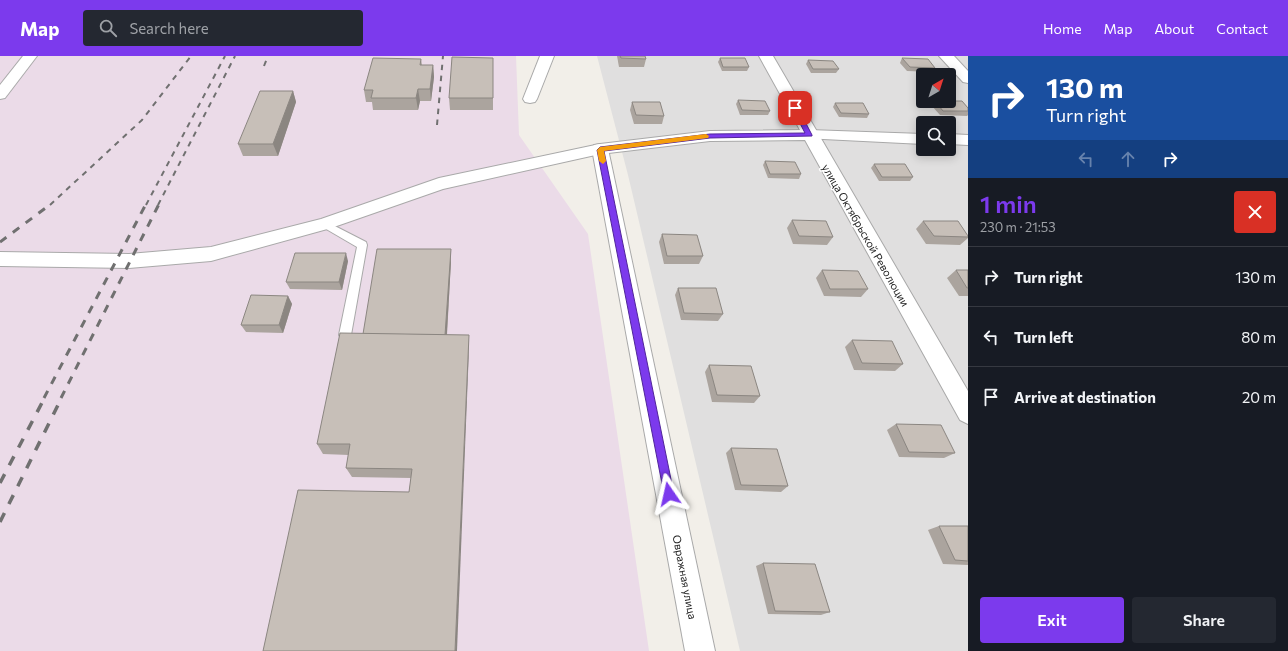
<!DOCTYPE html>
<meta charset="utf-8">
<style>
:root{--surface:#171b24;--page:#242831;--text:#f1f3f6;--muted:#9ea1a6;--line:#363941;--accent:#7c3aed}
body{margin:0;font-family:Commissioner,sans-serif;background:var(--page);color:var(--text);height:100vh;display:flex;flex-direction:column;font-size:15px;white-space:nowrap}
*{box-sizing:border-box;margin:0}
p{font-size:13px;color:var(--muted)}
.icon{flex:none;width:22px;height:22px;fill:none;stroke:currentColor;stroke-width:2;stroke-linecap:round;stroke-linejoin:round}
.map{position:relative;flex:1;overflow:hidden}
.panel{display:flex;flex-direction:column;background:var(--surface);width:320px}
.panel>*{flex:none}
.banner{background:#1a4fa0;color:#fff;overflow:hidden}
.needle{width:26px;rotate:39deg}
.buttons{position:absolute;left:916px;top:12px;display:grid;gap:8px}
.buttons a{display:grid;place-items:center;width:40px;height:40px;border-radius:4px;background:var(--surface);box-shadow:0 2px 10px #0003;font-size:20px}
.pin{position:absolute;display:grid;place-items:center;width:34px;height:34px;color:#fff;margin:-17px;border-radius:8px;box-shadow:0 2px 6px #0006}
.me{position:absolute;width:44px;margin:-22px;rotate:349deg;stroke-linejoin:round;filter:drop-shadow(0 0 3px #0008)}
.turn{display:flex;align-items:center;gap:14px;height:84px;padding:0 12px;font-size:18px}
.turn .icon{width:52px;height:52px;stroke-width:2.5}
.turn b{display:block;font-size:28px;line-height:34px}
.lanes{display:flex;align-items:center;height:38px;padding:0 12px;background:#0003;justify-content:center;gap:20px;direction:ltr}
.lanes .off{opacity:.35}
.round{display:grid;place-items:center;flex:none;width:42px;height:42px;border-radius:4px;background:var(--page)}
.headline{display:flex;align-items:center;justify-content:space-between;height:68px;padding:0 12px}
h1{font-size:24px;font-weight:600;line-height:30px;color:var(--accent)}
.primary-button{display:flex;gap:8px;margin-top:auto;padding:8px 12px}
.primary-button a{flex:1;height:46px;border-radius:4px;background:var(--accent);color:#fff;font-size:16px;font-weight:600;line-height:46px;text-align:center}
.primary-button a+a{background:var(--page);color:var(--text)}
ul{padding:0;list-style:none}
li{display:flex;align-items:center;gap:12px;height:60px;padding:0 12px;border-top:1px solid var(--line)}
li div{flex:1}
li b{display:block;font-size:15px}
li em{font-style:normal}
header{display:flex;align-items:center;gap:24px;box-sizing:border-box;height:56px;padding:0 20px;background:var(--accent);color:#fff}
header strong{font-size:19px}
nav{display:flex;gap:22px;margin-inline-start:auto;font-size:14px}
.search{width:280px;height:36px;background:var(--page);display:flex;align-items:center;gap:10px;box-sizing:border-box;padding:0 14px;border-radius:4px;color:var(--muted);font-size:15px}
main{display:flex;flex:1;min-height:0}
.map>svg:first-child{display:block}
.residential{fill:#e0dfdf;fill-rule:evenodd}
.industrial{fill:#ebdbe8}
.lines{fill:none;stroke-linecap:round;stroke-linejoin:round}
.service-casing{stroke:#a9a9a9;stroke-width:2}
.minor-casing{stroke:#a9a9a9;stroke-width:2}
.tertiary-casing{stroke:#a9a9a9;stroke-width:2}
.service{fill:#fff;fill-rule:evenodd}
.minor{fill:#fff;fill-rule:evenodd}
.tertiary{fill:#fff;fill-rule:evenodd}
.rail-far2{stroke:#707070;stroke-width:2;stroke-dasharray:5.5 5.5;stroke-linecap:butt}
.rail-far1{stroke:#707070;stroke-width:3;stroke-dasharray:8 8;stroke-linecap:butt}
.rail{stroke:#707070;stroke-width:3.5;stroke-dasharray:10 10;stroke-linecap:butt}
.wall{fill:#aba49e}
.shaded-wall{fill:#8b8681}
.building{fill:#c7bfb8;stroke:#8b8681}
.route{fill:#7c3aed;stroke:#51269a}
.slow{fill:#f59e0b}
.labels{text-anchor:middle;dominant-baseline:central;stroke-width:3;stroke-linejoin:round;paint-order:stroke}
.street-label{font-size:11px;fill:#222;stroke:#fff}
</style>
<header>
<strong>Map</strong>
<div class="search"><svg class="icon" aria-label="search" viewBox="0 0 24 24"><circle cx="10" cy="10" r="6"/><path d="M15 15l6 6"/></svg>Search here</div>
<nav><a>Home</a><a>Map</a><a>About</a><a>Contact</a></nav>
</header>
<main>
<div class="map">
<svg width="968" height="595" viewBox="0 0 968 595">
<rect width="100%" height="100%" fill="#f2efe9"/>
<path class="residential" d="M597 0H968V595H740L628 119ZM923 19H949V45H923ZM923 67H949V93H923Z"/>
<path class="industrial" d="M0 0H516L519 79 588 178 649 595H0Z"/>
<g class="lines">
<defs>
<path id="service" d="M325 165 366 186 367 189 351 279 349 282 345 284 341 282 339 279 357 191 321 170 320 168 321 166Z"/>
<g id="minor">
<path d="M23 0H37L5 42 0 43V29Z"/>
<path d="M540 0H554L537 43 535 46 530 47 525 46 523 43Z"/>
<path d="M939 0H954L968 15V27L963 26Z"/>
<path d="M809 74 923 78V88L803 82 801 79 803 76Z"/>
<path d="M949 78 968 79V89L949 88Z"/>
<path d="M600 88 606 89 608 93 715 595H685L592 93 594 89Z"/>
</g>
<path id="tertiary" d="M759 0H773L968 335V368L960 364 805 84 710 85 600 98 443 133 331 172 211 205 129 212 0 210V196L129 198 211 191 321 163 439 122 600 88 710 75 800 74Z"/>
</defs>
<use href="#service" class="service-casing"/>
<use href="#minor" class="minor-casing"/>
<use href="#tertiary" class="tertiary-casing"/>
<use href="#service" class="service"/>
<use href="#minor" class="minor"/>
<use href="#tertiary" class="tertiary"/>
<g class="rail-far2">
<path d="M264 10 268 0"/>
<path d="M437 69 443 0"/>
<path d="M50 149 142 64 191 0"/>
<path d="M146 149 225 0"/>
<path d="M158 149 235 0"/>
</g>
<g class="rail-far1">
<path d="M0 186 51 148"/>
<path d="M44 342 146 148"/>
<path d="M61 342 159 148"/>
</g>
<g class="rail">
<path d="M0 427 45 341"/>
<path d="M0 466 62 341"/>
</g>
</g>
<g class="wall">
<path d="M617 0H645L646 3 644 11H619Z"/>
<path d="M493 2V54H450L449 42Z"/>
<path d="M720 2 749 11 747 15H722L718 6Z"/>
<path d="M902 2 935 12 932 16 907 15 900 7Z"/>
<path d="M421 3 422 9H433L434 21 431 45H420L418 54H373L372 46H366L364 34Z"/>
<path d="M808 4 839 13 836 17H811L806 8Z"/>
<path d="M293 35 296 46 278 100H243L238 88Z"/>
<path d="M738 44 770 55 768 59H740L736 48Z"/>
<path d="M934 45H962L968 52V59L967 60 940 59 931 49Z"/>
<path d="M632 46 664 60 662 68H634L630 54Z"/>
<path d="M835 47 869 58 867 62 839 61 833 51Z"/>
<path d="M765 105 801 118 799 123 768 122 763 109Z"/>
<path d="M874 108 913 121 910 125H879L871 112Z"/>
<path d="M792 164 833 181 827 189 793 188 787 172Z"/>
<path d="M923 165 968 181V182L960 189 926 188 916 173Z"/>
<path d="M662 178 703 200 699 208H664L659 186Z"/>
<path d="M451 193V205L447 279 469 292 409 436 411 422 352 421 346 412 349 399 323 398 317 388Z"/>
<path d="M348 205 342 234 290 233 286 226Z"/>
<path d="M822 214 868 233 861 241 824 240 816 222Z"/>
<path d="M956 214H968V240H959L947 222Z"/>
<path d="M678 232 723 258 718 265 681 264 675 239Z"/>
<path d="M288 240 292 248 283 277 246 276 241 269Z"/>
<path d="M852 284 903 308 895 315 854 314 845 291Z"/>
<path d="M709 309 760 340 754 347 712 346 705 316Z"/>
<path d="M896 368 955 397 944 402 899 401 887 374Z"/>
<path d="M731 392 788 430 781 436 735 434 726 397Z"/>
<path d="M939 470H968V509L943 508 928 474Z"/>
<path d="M763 507 830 556 821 559 768 558 756 510Z"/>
</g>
<g class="shaded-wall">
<path d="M433 9 434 21 431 45 430 33Z"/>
<path d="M418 33 420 45 418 54 416 42Z"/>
<path d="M293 35 296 46 278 100 273 88Z"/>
<path d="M451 193V205L446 292 445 281Z"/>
<path d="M346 197 348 205 342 234 339 226Z"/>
<path d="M288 240 292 248 283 277 279 269Z"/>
<path d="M469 279V292L457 595H455Z"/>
</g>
<g class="building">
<path d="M620 0H645L646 3 621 2Z"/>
<path d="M452 1 493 2V42H449Z"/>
<path d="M373 2 421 3 420 9H433L430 33H418L416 42H371L373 34H364Z"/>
<path d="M720 2H745L749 11H723Z"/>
<path d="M902 2 928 3 935 12 910 11Z"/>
<path d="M808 4 833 5 839 13H813Z"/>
<path d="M260 35H293L273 88H238Z"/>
<path d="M738 44 765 45 770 55 742 54Z"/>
<path d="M935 45H962L968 52V55H943Z"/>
<path d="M632 46H660L664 60 636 59Z"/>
<path d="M835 47H863L869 58 841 57Z"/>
<path d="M765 105 795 106 801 118H770Z"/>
<path d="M874 108H905L913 121H882Z"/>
<path d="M792 164 826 165 833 181 799 180Z"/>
<path d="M923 165H958L968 180V181L934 180Z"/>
<path d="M662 178 697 179 703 200H667Z"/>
<path d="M377 193H451L445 279 363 278Z"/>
<path d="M295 197H346L339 226H286Z"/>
<path d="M822 214 858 215 868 233H830Z"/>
<path d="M956 214H968V232H967Z"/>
<path d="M678 232H716L723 258 684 257Z"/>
<path d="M251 239 288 240 279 269H241Z"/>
<path d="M340 277 469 279 455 595H263L298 434 409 436 412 413 346 412 350 388H317Z"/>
<path d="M852 284 892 285 903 308 862 307Z"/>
<path d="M709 309 751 310 760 340 717 339Z"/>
<path d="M896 368 941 369 955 397 909 396Z"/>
<path d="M731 392 777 393 788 430 741 429Z"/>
<path d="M939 470H968V505L955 504Z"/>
<path d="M763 507 815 508 830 556 775 555Z"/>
</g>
<path class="route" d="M793 51 798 52 812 79V80L710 82 604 95 674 438 673 442 669 444 665 442 664 438 597 94 600 91 710 78 805 77 792 52Z"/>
<path class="slow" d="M706 78 709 80 708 82 604 95 606 105 603 108 599 105 597 94 600 91Z"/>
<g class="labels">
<g class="street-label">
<text transform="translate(866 179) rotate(60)">улица Октябрьской Революции</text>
<text transform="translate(685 521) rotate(79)">Овражная улица</text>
</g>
</g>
</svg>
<div class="buttons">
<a><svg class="needle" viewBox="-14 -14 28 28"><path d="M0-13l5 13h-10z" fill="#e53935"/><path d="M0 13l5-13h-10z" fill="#9ea1a6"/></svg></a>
<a><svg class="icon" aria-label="search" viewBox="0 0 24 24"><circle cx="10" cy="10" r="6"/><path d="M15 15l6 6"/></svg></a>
</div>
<div class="pin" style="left:795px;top:52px;background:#d93025"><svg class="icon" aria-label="arrive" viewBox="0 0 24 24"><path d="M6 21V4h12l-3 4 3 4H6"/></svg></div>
<svg class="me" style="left:669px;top:438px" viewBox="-20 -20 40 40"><path d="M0-17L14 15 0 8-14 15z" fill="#7c3aed" stroke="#fff" stroke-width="4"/></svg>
</div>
<section class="panel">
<div class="banner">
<div class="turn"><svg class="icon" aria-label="right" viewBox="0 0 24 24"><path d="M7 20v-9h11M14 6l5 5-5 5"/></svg><div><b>130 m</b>Turn right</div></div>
<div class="lanes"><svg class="icon off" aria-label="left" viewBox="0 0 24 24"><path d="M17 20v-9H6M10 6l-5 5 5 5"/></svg><svg class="icon off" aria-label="ahead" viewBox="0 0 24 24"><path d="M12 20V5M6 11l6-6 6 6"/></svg><svg class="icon" aria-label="right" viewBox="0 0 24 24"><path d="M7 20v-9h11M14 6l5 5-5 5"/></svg></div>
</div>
<div class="headline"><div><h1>1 min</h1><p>230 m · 21:53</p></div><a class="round" style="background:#d93025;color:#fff"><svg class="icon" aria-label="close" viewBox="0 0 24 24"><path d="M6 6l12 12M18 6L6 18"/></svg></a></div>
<ul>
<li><svg class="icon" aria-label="right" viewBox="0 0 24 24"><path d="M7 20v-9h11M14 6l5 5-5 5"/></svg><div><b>Turn right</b></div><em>130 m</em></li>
<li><svg class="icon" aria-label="left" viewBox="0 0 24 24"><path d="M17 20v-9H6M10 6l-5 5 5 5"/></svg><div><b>Turn left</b></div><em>80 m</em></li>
<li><svg class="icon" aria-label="arrive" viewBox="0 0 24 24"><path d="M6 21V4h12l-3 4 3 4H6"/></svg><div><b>Arrive at destination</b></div><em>20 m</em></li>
</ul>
<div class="primary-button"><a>Exit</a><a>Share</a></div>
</section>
</main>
